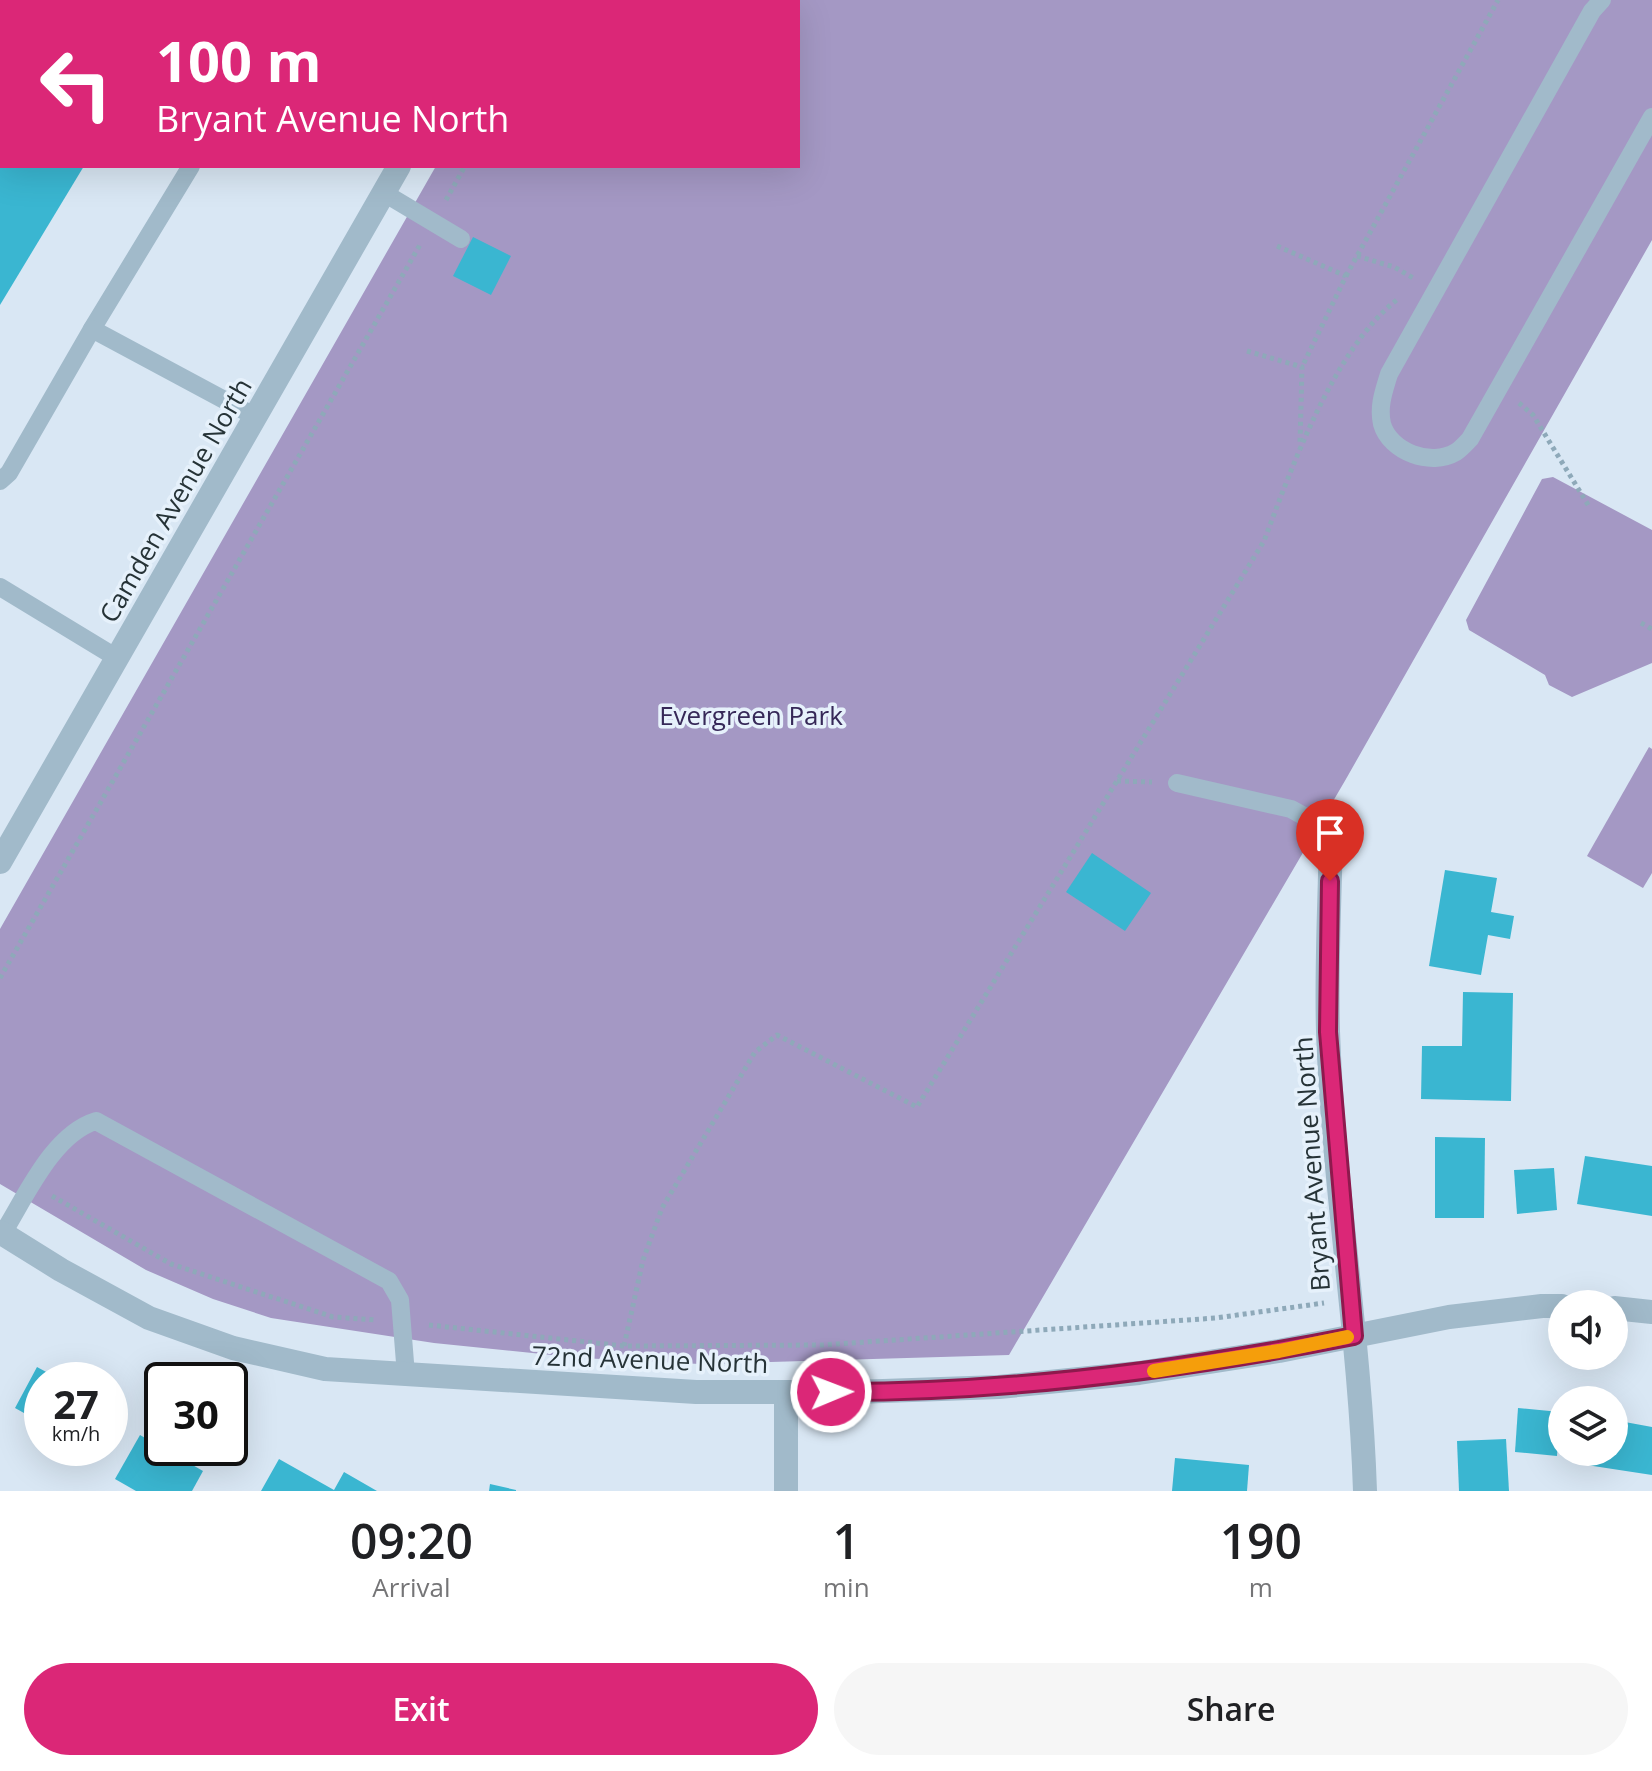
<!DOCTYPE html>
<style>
:root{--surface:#fff;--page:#f6f6f6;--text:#202124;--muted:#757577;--accent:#db2777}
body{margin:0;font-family:"Open Sans",sans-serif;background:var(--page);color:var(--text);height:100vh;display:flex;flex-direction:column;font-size:30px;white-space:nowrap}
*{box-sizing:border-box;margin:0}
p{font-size:26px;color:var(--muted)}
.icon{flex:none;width:44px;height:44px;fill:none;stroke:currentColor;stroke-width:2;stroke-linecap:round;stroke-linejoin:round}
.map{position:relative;height:1491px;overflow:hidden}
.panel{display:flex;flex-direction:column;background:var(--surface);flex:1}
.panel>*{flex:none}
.hud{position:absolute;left:0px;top:0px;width:800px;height:168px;box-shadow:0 8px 32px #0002;background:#db2777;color:#fff;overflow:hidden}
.fabs{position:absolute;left:1548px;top:1290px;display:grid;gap:16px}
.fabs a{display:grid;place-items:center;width:80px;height:80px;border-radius:50%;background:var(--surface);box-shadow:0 8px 32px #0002;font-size:40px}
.speed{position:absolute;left:24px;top:1362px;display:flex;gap:16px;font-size:40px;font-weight:700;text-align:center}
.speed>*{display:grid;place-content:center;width:104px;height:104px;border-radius:50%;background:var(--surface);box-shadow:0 8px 32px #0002;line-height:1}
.speed small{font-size:20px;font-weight:400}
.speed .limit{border:4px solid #111;border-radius:12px;background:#fff;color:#111}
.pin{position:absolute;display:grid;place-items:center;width:68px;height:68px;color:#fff;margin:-82px -34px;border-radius:50% 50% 50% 0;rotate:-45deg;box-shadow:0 0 8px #0007}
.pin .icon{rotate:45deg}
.me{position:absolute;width:88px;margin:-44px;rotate:89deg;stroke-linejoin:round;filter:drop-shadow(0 0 6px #0008)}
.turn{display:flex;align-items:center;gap:28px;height:168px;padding:0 24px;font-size:36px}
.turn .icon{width:104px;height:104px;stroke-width:2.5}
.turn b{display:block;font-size:56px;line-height:68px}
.eta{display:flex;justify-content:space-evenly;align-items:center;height:136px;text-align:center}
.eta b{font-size:48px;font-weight:600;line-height:56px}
.action{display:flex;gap:16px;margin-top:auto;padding:16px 24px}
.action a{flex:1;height:92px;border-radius:48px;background:var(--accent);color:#fff;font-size:32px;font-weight:600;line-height:92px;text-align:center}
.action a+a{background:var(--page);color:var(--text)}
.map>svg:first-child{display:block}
.green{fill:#a498c4}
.building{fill:#3ab6d1}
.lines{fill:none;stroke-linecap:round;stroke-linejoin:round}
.path{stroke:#8ea9b9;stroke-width:5;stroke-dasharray:4 4;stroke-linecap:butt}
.lane{stroke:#a1baca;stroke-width:18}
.street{stroke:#a1baca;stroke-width:24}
.route-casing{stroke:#8e194d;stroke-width:20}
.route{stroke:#db2777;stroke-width:14}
.slow{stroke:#f59e0b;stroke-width:14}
.labels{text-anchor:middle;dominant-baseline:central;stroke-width:7;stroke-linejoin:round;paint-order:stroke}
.street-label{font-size:26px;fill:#263337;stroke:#e6f1fb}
.park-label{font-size:26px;fill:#362858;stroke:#e6f1fb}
</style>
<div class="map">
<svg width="1652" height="1491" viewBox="0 0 1652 1491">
<rect width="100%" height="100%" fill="#d9e7f4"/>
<g class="green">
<path d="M531 0H1652V240L1346 779 1009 1355 700 1364 581 1358 434 1343 271 1318 213 1299 146 1270 0 1184V929L436 166H798V2H530Z"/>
<path d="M1553 477 1652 530V663L1572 697 1549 685 1545 675 1469 630 1466 620 1542 479Z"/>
<path d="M1649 747 1652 749V873L1643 888 1587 856Z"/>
</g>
<g class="building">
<path d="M0 166H84L0 305Z"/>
<path d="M473 237 511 256 491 295 453 276Z"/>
<path d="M1092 853 1151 893 1125 931 1066 892Z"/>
<path d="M1445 870 1497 878 1491 912 1514 916 1510 939 1488 935 1481 975 1429 966Z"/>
<path d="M1463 992 1513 993 1511 1101 1421 1099 1422 1046H1462Z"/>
<path d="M1435 1137 1485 1138 1484 1218H1435Z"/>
<path d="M1585 1156 1652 1166V1216L1577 1204Z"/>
<path d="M1554 1168 1557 1210 1517 1214 1514 1170Z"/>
<path d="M37 1367 61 1380H42V1423L15 1408Z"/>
<path d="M1518 1408 1560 1412 1557 1456 1515 1452Z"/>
<path d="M1614 1420 1652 1427V1475L1580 1464 1582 1452H1614Z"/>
<path d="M140 1435 203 1471 192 1491H136L115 1479Z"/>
<path d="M1506 1439 1509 1491H1459L1457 1441Z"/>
<path d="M1175 1458 1249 1465 1247 1491H1172Z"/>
<path d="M279 1459 334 1490 344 1472 377 1491H261Z"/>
<path d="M490 1484 516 1490V1491H489Z"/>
</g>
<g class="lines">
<g class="path">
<path d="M559 2 560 0"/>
<path d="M446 200 465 166"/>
<path d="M1277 246 1346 276 1302 367"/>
<path d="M1357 256 1394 267 1415 279"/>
<path d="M1346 276 1498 0"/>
<path d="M1247 351 1302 367 1300 444"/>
<path d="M1519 403 1533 415 1590 508"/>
<path d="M1641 623 1652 629"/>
<path d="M1117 781 1152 782"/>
<path d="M0 978 421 243"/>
<path d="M52 1196 171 1264 333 1317 376 1320"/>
<path d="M429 1325 624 1346 822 1345 1216 1318 1324 1303"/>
<path d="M624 1346 643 1260 662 1208 755 1052 777 1035 917 1107 1264 541C1292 467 1334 348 1398 299"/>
</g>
<g class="lane">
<path d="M1602 0 1592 11 1389 374C1384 391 1378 406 1382 424 1390 452 1431 467 1456 452 1461 449 1466 443 1470 439L1652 117"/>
<path d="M384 193 461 239"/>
<path d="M92 329 191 166"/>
<path d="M0 481 9 473 92 329 256 417"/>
<path d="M0 587 117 658"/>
<path d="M1177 783 1291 809 1331 831"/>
<path d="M3 1233C26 1196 53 1134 96 1121L389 1281 400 1300 406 1375"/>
</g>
<g class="street">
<path d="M493 2 494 0"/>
<path d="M1331 831C1330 898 1326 965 1328 1031 1333 1185 1360 1337 1365 1491"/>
<path d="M0 862 399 166"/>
<path d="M0 1232 61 1270 149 1318 233 1348 325 1369 696 1392H854L999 1387 1139 1373 1279 1351 1449 1317 1542 1306H1562"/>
<path d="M1614 1308 1652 1312"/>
<path d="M786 1392V1491"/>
</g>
</g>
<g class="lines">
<defs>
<path id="route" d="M831 1392C1007 1393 1182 1370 1354 1336L1328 1032 1330 881"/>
</defs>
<use href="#route" class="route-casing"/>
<use href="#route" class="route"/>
<path class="slow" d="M1154 1371 1279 1351 1347 1337"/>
</g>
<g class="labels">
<g class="street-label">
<text transform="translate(175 500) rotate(-60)">Camden Avenue North</text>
<text transform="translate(1311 1164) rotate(-94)">Bryant Avenue North</text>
<text transform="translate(650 1359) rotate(2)">72nd Avenue North</text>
</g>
<g class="park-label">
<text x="751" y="715">Evergreen Park</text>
</g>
</g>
</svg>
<div class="fabs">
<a><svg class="icon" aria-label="sound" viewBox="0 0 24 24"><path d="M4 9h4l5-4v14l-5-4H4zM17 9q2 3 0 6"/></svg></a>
<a><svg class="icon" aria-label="layers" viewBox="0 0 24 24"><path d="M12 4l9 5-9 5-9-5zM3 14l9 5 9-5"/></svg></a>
</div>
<div class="speed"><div>27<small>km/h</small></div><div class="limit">30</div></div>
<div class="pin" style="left:1330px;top:881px;background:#d93025"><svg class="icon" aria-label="arrive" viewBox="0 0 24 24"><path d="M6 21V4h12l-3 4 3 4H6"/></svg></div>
<svg class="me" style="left:831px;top:1392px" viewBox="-20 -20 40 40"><circle r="17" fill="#db2777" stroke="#fff" stroke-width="3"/><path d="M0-11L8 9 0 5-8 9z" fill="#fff"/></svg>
<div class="hud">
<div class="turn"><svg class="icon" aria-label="left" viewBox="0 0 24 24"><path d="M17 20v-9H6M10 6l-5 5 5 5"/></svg><div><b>100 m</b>Bryant Avenue North</div></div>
</div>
</div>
<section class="panel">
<div class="eta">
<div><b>09:20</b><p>Arrival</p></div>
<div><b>1</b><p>min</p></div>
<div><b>190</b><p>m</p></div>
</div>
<div class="action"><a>Exit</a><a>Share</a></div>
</section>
